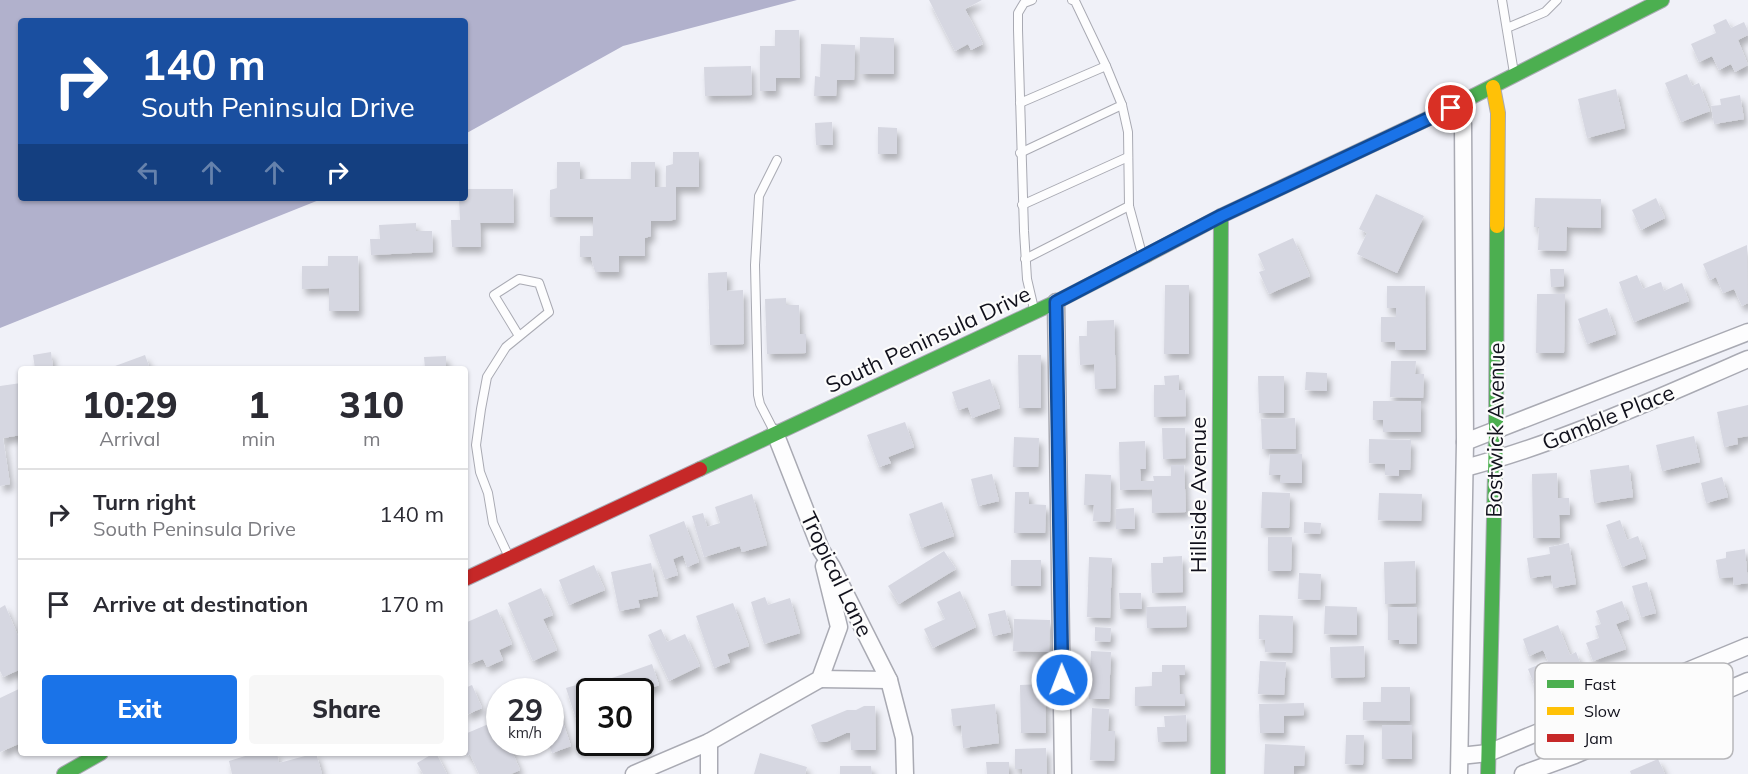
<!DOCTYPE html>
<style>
:root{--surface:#fff;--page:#f7f7f7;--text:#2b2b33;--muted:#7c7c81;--line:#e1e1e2;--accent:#1a73e8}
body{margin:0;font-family:Mulish,sans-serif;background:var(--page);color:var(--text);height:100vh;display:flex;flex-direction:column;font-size:22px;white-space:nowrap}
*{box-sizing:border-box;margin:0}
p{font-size:20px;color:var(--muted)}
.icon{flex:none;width:33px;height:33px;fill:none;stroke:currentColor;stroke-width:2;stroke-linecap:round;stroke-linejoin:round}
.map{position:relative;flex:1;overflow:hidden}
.side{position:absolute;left:18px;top:366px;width:450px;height:390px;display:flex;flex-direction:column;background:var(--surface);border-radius:6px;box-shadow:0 2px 4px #0004}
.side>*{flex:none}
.banner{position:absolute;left:18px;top:18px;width:450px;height:183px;border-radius:6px;box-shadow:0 2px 4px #0004;background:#1a4fa0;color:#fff;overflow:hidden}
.speed{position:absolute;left:486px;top:678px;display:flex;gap:12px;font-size:30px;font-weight:700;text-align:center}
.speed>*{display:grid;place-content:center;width:78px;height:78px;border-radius:50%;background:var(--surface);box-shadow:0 2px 4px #0004;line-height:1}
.speed small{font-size:15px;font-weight:400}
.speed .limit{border:3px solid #111;border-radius:9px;background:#fff;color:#111}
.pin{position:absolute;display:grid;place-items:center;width:51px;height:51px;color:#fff;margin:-26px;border:3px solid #fff;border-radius:50%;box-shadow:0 2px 6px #0007}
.me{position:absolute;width:66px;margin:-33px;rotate:359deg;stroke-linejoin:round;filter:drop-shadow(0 0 4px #0008)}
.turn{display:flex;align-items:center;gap:21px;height:126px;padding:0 24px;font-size:27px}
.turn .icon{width:78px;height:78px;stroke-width:2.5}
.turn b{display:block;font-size:42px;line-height:51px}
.lanes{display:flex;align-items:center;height:57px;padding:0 24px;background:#0003;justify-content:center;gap:30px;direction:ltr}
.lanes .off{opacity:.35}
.eta{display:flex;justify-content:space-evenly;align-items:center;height:102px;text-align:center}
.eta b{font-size:36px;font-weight:800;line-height:42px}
.button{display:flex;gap:12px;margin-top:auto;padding:12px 24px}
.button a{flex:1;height:69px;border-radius:6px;background:var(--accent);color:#fff;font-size:24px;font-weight:800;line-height:69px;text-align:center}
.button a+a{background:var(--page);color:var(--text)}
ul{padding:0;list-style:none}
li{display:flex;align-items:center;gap:18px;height:90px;padding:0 24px;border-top:2px solid var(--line)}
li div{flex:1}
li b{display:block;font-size:22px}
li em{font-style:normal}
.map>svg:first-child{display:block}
.water{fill:#b1b1cc}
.building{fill:#d6d7e1;filter:url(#shadow)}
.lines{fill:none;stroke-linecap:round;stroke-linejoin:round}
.lane-casing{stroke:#a9aab3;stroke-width:10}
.street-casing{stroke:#a9aab3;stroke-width:19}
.fast-casing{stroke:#a9aab3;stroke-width:16}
.slow-casing{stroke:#a9aab3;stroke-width:16}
.jam-casing{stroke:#a9aab3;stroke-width:16}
.lane{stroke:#fdfdfe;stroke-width:8}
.street{stroke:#fdfdfe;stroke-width:16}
.fast{stroke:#4caf50;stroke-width:14}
.slow{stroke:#ffc107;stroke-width:14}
.jam{stroke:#c62828;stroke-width:14}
.route-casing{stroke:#114b97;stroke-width:15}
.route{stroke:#1a73e8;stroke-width:10}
.labels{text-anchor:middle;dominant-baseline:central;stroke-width:4.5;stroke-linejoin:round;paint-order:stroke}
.street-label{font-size:22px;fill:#11111c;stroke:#fcfcfc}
.key{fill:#fcfcfc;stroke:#b6b6b9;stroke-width:1.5}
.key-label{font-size:16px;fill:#11111c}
</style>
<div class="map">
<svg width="1748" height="774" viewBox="0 0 1748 774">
<defs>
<filter id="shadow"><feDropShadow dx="3.5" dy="6" stdDeviation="3" flood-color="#0004"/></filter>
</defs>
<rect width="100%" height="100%" fill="#f0f1f8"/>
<path class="water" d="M0 0H797L623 46 465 134V21H21V198H324L0 328Z"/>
<g class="building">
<path d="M929 0H982L965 9 983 44 971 50 968 44 955 51Z"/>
<path d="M1726 19 1731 28 1744 22 1748 31V35L1738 40 1748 65 1735 72 1731 64 1719 70 1712 56 1699 62 1691 44 1716 33 1713 25Z"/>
<path d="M775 30H799L800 78H776V91H760V46H775Z"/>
<path d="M860 37 894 38V74H860Z"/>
<path d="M821 44 855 45 854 80H837L836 96H814L815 76 820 77Z"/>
<path d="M751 66 752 95 705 96 704 67Z"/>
<path d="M1687 74 1692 86 1699 83 1710 111 1681 122 1665 83Z"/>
<path d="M1616 89 1625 128 1587 138 1578 99Z"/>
<path d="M1740 95 1744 119 1714 124 1711 106 1721 105 1720 99Z"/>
<path d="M832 122 833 145H816L815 123Z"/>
<path d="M878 127 897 128V154H878Z"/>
<path d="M673 152H699V187H676V219L669 221H651V236L645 238V256H619V272H595L591 257H580V236H593V217H550V190L557 188V162H580V179H631V162H655V187H666V166L673 164Z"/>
<path d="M465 189H513L514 223H480L481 247H452L451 220H460L459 198H465Z"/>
<path d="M1376 194 1424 216 1397 273 1357 254 1367 233 1359 229Z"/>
<path d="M1535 198 1601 199V228L1567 227 1566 251 1538 250 1539 227H1534Z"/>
<path d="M1656 198 1665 218 1641 230 1632 210Z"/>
<path d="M416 223V231H432L433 252 371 255 370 239H380L379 225Z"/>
<path d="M1293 238 1310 276 1269 294 1259 272 1265 270 1258 254Z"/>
<path d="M1747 245 1748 303 1742 306 1734 289 1723 293 1716 277 1710 280 1703 264Z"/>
<path d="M328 256H358L359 311H329V288L302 289V266H328Z"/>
<path d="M1550 269H1564V286L1551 287Z"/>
<path d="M727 272V291L743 290 744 344 710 345 708 273Z"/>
<path d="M1637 275 1643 289 1661 282 1664 291 1682 283 1689 301 1634 322 1619 282Z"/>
<path d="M1165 285H1189V354H1164Z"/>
<path d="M1387 286H1425L1426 350H1396L1395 342H1381V317H1396V308H1387Z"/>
<path d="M1537 294H1565L1564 353H1536Z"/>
<path d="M786 298V305H799L800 334H806V353L767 354 765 299Z"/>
<path d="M1607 308 1616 334 1587 344 1578 319Z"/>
<path d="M1114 320 1116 388 1095 389 1094 364 1080 365 1079 336H1087V321Z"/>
<path d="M51 352 53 369H35L33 355Z"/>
<path d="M145 355 150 369H107Z"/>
<path d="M1018 355H1041V408H1019Z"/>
<path d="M446 356V369H425L424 357Z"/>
<path d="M1391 361H1416L1415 374H1424L1423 398 1390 397Z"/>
<path d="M1306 372 1327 373V391L1305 390Z"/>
<path d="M1179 375V390H1185L1186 416 1154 417V385H1165L1164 376Z"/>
<path d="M1258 376H1284V413H1259Z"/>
<path d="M990 379 1000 408 972 418 968 407 958 410 952 392Z"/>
<path d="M21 383V435L3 438 10 484 0 486V386Z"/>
<path d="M1373 401H1421V432H1383V420H1373Z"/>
<path d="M1748 405V436L1737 438 1738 444 1724 447 1717 412Z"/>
<path d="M1295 418 1296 449H1262L1261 419Z"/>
<path d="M905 422 914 447 888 457 891 463 879 467 867 435Z"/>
<path d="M1162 428H1185L1186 458 1163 459Z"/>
<path d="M1694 436 1700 462 1662 471 1656 445Z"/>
<path d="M1014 437 1039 438 1038 467H1013Z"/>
<path d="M1369 439 1411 440 1410 470H1399V476L1385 475V464L1369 463Z"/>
<path d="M1145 441 1146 469H1140L1141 481H1154L1153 476H1171V465H1184L1186 512 1152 513V489L1120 490 1119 442Z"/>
<path d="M1270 454H1302V483H1280L1281 475H1269Z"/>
<path d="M1629 465 1633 497 1594 503 1590 470Z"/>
<path d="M1557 473 1558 498H1569L1570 515H1559L1560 538H1533L1532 474Z"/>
<path d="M992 474 999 501 978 506 971 479Z"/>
<path d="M1085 474 1111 475 1110 522 1093 521 1094 505H1084Z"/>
<path d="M1722 477 1728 497 1706 503 1701 483Z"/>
<path d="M1015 492H1029V504L1046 505 1045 533H1014Z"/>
<path d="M1262 492 1290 493 1289 528H1261Z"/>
<path d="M1379 493 1422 494 1421 521 1378 520Z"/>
<path d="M752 494 767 545 742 552 740 546 704 557 692 516 703 513 707 527 720 523 715 507Z"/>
<path d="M942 502 954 536 921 548 909 514Z"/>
<path d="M1134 508 1135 529H1116V509Z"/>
<path d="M1620 520 1627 540 1638 536 1646 558 1622 567 1606 525Z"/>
<path d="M684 521 699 562 687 567 683 555 673 559 678 575 665 579 649 535Z"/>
<path d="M1304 522 1321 523 1320 534 1304 533Z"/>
<path d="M1268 537H1292L1291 571H1268Z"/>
<path d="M1569 543 1576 584 1553 588 1551 575 1530 578 1527 558 1550 554 1549 547Z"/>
<path d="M1745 549 1748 583 1734 585 1733 577 1719 578 1716 560 1726 558V552Z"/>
<path d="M944 551 956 569 899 604 888 586Z"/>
<path d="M1182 556 1183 592 1152 593 1151 563H1163V557Z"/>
<path d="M1089 557 1112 558 1110 618 1087 617Z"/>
<rect x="1011" y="560" width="30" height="26"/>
<path d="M1415 561 1416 603 1385 604 1384 562Z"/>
<path d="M651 563 658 596 638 600 640 607 619 611 611 572Z"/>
<path d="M594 565 605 590 569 605 559 580Z"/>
<path d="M1299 573 1321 574 1320 600 1298 599Z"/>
<path d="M1647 582 1656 613 1641 617 1632 586Z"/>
<path d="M541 588 553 615 543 619 557 650 533 661 508 603Z"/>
<path d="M960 591 976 627 933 648 924 629 945 619 937 602Z"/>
<path d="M1119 593H1141L1142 609H1120Z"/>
<path d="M765 597 768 605 790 598 800 633 764 644 751 602Z"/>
<path d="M1622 601 1629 619 1616 624 1626 649 1593 661 1586 643 1599 638 1595 626 1601 624 1596 611Z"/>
<path d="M733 603 749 646 727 654 730 662 714 668 696 616Z"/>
<path d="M5 605 21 643V669L3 677 0 671V608Z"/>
<path d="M1186 606 1187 627 1147 628 1146 607Z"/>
<path d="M1325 606 1357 607V635L1324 634Z"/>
<path d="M1388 607H1417V644H1399V640H1388Z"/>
<path d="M497 609 512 644 499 650 503 660 487 667 483 659 470 664 465 652V623Z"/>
<path d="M1005 610 1011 632 993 636 988 614Z"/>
<path d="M1259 615 1293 616 1292 653 1265 652V640L1259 639Z"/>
<path d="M1014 619 1050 620 1049 652 1013 651Z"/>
<path d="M1558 625 1570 655 1576 652 1584 673 1537 692 1528 669 1548 661 1543 650 1529 656 1523 639Z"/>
<path d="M1095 627 1111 628 1110 642 1095 641Z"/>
<path d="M661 629 667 642 685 634 700 666 669 681 648 635Z"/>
<path d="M1364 646 1365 677 1331 678 1330 647Z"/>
<path d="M1091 651 1111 652 1109 699H1089Z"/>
<path d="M1260 661 1286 662 1284 695 1258 694Z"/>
<path d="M652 664 659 685 640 692H617L612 678Z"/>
<path d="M1162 665H1185V675H1179L1180 694H1185V706H1135V687L1152 686V672H1162Z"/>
<path d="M600 678 604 692H590V714L576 719 566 688Z"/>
<path d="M534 683 537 692H511V691Z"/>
<path d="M1045 684 1046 733H1021L1020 685Z"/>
<path d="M472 685 482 708 466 715 465 688Z"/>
<path d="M1381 687H1410V721L1363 720V702H1381Z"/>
<path d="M21 688V743L0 752V698Z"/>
<path d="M1304 703V715L1284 716V733H1260L1259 704Z"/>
<path d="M995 704 999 743 963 748 961 725 953 726 951 709Z"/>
<path d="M557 705 571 746 552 753 548 742H550V707Z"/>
<path d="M864 706H875L876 750H851L850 733H846L826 742H818L811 725 847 710H856Z"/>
<path d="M1092 708 1109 709 1108 731H1115L1114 761 1090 760Z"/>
<path d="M1186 715 1187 741 1158 742 1157 727H1165L1164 716Z"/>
<path d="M498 720 500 742H508L520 770 511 774H479L470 754 467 756 465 750V734Z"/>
<rect x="1382" y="725" width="30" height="34"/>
<path d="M1346 735H1364L1363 765 1345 764Z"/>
<path d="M1265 744 1305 746 1304 766H1294V774H1264Z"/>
<path d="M1046 748 1047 774H1022V769H1015V749Z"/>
<path d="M255 753H277L279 763 316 753 322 774H232L229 761Z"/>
<path d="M434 753H436L447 774H423L417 763Z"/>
<path d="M760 753 807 767 805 774H754Z"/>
<path d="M1658 759 1665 774H1631L1630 771Z"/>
<path d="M986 762H1009V774H987Z"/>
<path d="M840 766H871L872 774H840Z"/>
</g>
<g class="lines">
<defs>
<g id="lane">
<path d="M1032 0 1024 3 1018 13V30L1024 231 1027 279 1034 309"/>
<path d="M1072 0 1075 1 1106 66 1122 105 1128 132 1129 206 1142 254"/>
<path d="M1502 0 1514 73"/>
<path d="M1507 28 1545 12 1557 0"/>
<path d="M1020 103 1106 66"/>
<path d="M1020 153 1122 105"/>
<path d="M1022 205 1128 157"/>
<path d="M1025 259 1129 206"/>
<path d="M775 433 760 404 758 395 755 265 759 196 777 160"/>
<path d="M508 555 493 523 488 493 480 472 476 445 481 409 487 377 506 347 549 312 539 283 519 279 494 295 519 336"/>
</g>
<g id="street">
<path d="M1451 108 1463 124 1465 442 1459 774"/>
<path d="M1056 302 1063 774"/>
<path d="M775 433 821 550 832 567 889 680 904 738 905 774"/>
<path d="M1465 442 1748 332"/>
<path d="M1465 468C1563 442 1655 399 1748 359"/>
<path d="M1680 674 1691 705"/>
<path d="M820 679 889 680"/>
<path d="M709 742V774"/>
<path d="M1460 756 1488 753 1748 646"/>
<path d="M634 774 709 742 820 679 839 627 824 566"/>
<path d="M1523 774 1575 755 1748 681"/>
</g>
<g id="fast">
<path d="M1442 112 1662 0"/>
<path d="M700 469 1056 302 1147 255"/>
<path d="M64 774 101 753"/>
<path d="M1218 774 1221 216"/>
<path d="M1488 774 1496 431 1497 226"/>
</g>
<g id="slow">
<path d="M1493 87 1498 113 1497 226"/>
<path d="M1147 255 1221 216 1442 112"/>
</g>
<path id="jam" d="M465 579 700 469"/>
</defs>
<use href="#lane" class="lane-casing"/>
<use href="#street" class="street-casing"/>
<use href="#fast" class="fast-casing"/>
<use href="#slow" class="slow-casing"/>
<use href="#jam" class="jam-casing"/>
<use href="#lane" class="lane"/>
<use href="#street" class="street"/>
<use href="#fast" class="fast"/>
<use href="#slow" class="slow"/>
<use href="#jam" class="jam"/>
</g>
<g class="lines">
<defs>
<path id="route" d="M1062 680 1056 302 1221 216 1451 108"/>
</defs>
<use href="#route" class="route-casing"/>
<use href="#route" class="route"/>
</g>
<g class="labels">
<g class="street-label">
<text transform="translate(928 339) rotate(-25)">South Peninsula Drive</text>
<text transform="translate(1608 417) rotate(-22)">Gamble Place</text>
<text transform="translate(1495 430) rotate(-89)">Bostwick Avenue</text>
<text transform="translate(1198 495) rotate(-90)">Hillside Avenue</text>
<text transform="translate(837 574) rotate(64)">Tropical Lane</text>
</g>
</g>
<rect x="1535" y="663" width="198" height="96" rx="9" class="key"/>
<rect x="1547" y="680" width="27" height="8" fill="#4caf50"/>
<rect x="1547" y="707" width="27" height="8" fill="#ffc107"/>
<rect x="1547" y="734" width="27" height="8" fill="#c62828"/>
<g class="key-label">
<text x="1584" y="690">Fast</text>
<text x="1584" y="717">Slow</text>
<text x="1584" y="744">Jam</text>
</g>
</svg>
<div class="speed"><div>29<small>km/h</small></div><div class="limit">30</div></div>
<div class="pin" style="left:1451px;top:108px;background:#d93025"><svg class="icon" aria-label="arrive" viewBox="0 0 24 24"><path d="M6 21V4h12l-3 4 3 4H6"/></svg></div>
<svg class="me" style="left:1062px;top:680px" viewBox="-20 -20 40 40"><circle r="17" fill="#1a73e8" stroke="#fff" stroke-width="3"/><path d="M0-11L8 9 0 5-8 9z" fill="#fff"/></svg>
<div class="banner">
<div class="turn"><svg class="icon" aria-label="right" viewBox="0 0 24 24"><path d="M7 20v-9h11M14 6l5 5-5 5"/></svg><div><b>140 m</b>South Peninsula Drive</div></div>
<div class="lanes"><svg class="icon off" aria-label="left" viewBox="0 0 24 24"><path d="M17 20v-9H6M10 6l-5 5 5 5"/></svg><svg class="icon off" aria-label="ahead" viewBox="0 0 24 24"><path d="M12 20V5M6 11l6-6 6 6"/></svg><svg class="icon off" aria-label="ahead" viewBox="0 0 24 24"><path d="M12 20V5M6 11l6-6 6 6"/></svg><svg class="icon" aria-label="right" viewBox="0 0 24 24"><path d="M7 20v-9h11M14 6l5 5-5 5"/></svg></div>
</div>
<section class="side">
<div class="eta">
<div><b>10:29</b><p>Arrival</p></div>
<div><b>1</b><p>min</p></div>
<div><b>310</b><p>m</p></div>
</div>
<ul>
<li><svg class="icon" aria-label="right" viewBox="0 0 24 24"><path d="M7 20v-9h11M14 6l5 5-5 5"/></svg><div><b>Turn right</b><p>South Peninsula Drive</p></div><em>140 m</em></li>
<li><svg class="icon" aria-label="arrive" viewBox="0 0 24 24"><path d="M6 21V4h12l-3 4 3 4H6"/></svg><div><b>Arrive at destination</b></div><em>170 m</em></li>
</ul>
<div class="button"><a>Exit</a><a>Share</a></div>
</section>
</div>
